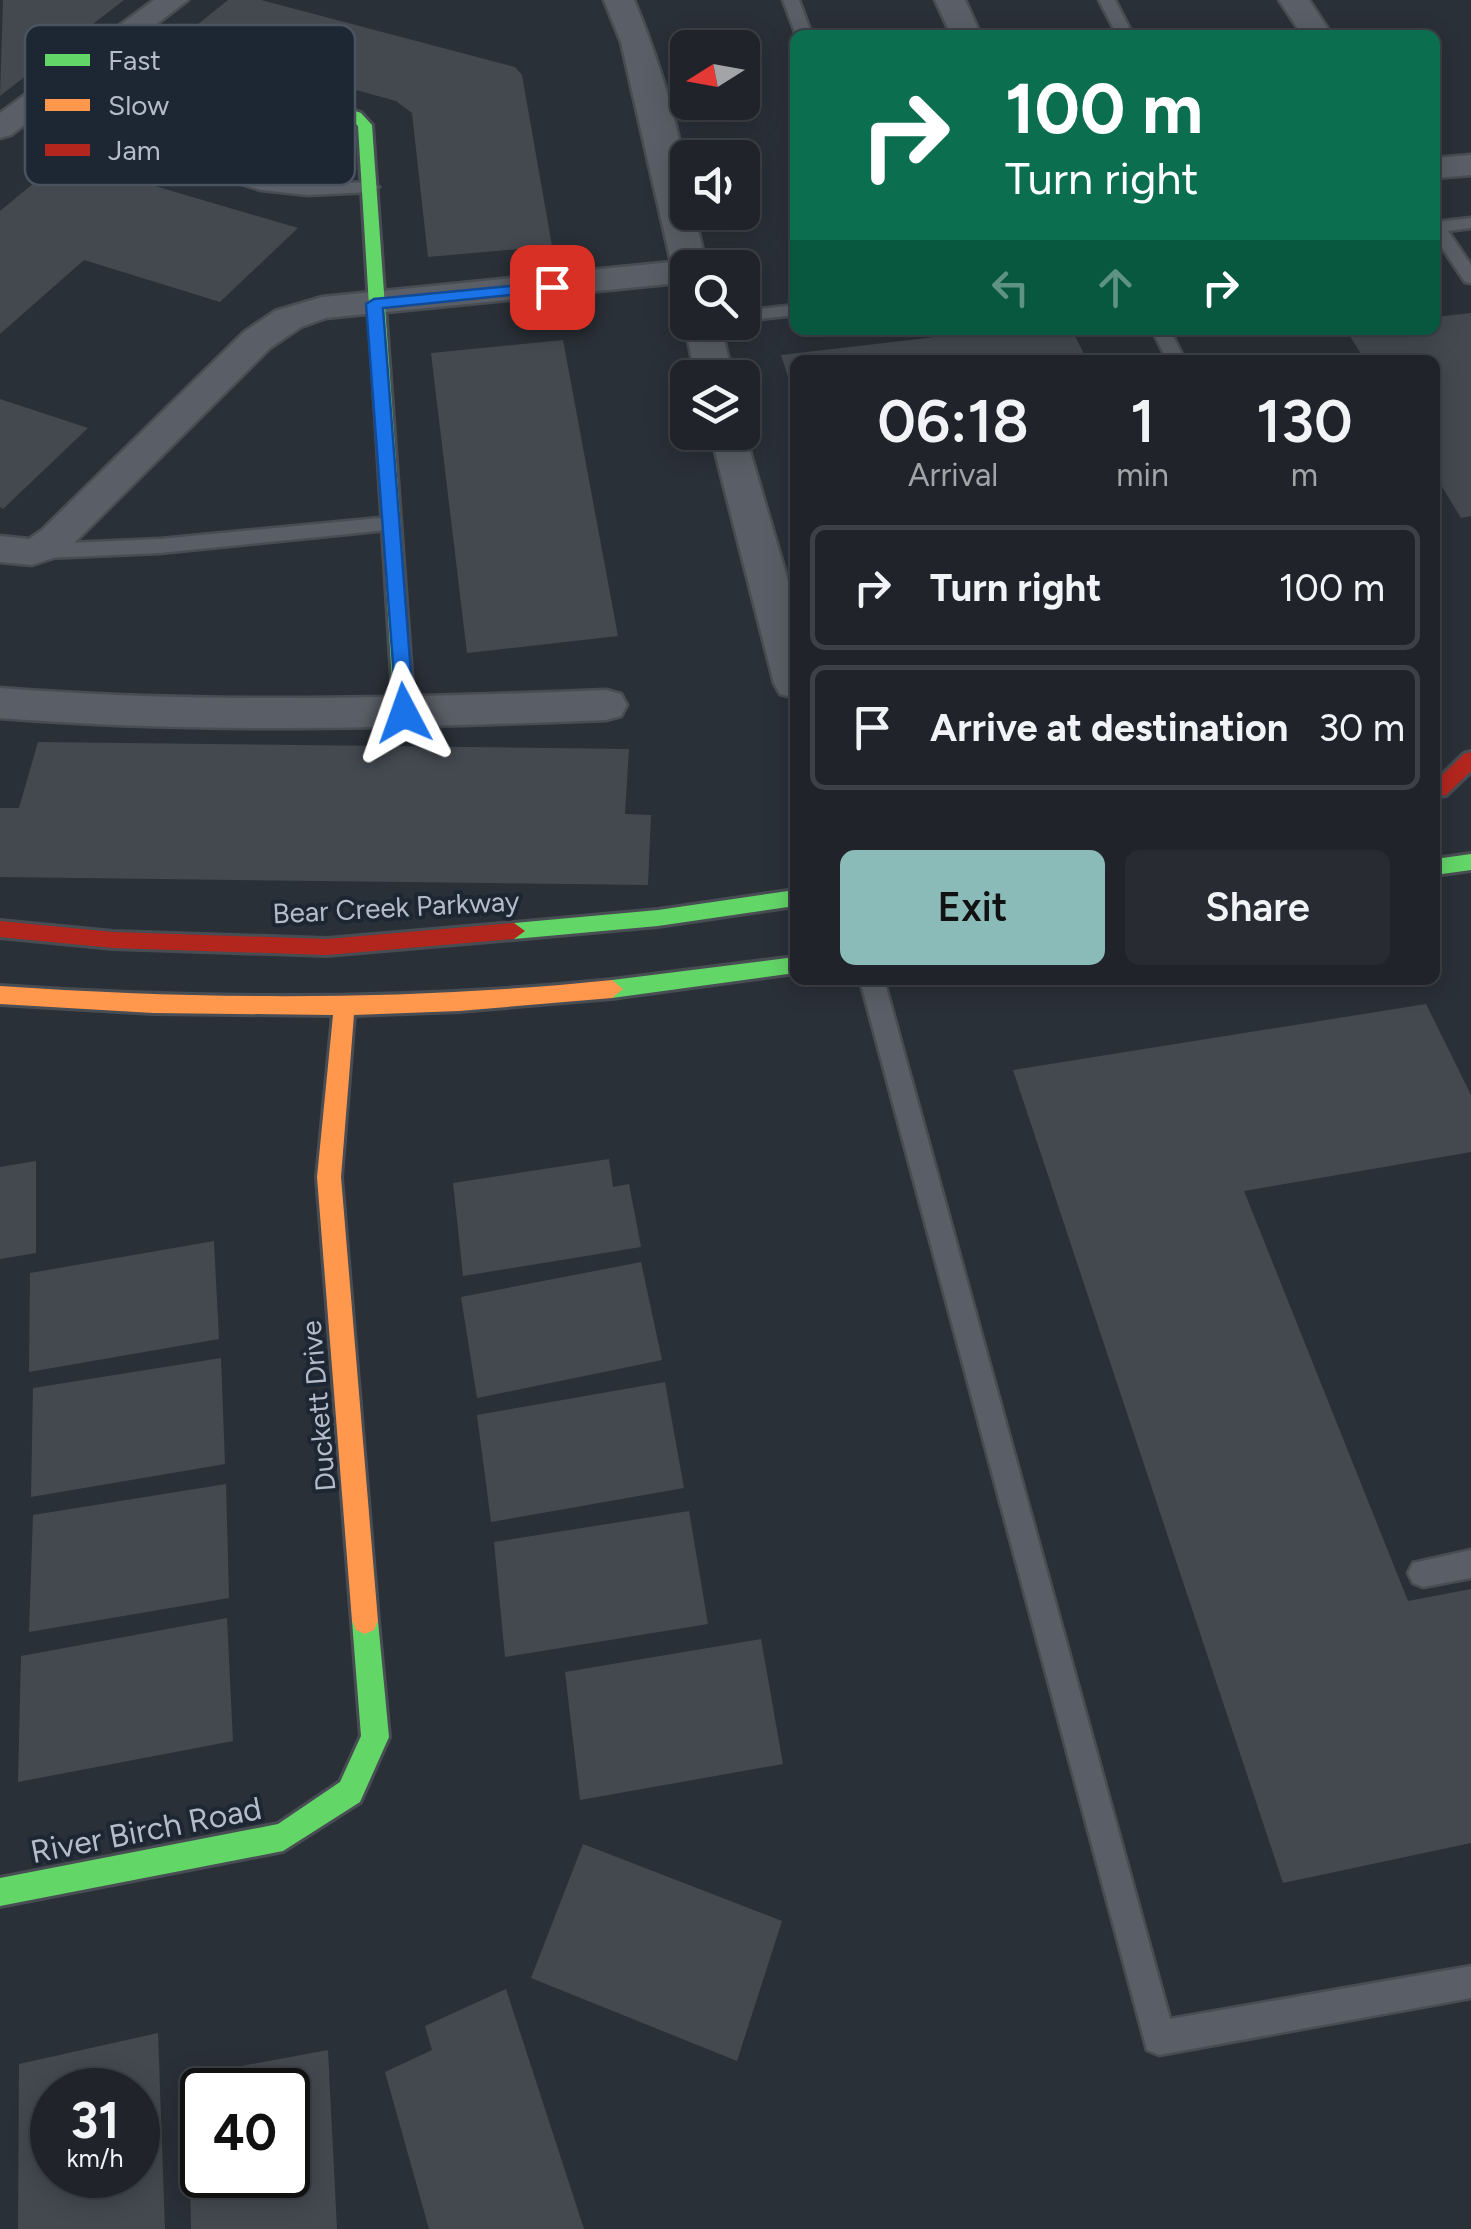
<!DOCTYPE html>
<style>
:root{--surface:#20242a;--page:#282c32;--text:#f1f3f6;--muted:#a2a4a8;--line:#3d4147;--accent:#8bbbb9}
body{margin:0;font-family:Figtree,sans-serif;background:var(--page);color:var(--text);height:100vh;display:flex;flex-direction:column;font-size:38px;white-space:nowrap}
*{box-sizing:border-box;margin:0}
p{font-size:32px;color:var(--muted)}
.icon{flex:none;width:55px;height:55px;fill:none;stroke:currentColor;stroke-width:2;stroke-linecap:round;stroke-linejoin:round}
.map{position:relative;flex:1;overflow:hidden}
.drawer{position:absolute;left:790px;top:355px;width:650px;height:630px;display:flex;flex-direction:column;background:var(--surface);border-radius:15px;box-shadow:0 5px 25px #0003,0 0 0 2px var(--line)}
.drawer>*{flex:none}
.banner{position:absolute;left:790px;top:30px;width:650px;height:305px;border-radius:15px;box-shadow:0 5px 25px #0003,0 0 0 2px var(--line);background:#0b6e4f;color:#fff;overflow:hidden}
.needle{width:65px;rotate:259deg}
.buttons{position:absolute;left:670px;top:30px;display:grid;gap:20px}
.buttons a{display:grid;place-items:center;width:90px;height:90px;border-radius:15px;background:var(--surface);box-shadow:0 5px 25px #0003,0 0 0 2px var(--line);font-size:50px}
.speed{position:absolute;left:30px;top:2068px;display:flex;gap:20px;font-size:50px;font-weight:700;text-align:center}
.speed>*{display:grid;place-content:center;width:130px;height:130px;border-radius:50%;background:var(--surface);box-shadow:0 5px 25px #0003,0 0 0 2px var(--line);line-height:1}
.speed small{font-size:25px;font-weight:400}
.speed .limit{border:5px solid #111;border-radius:15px;background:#fff;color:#111}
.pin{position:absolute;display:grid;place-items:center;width:85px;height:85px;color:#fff;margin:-42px;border-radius:20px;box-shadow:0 5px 15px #0006}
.me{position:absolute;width:110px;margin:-55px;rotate:356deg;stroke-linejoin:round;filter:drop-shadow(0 0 8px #0008)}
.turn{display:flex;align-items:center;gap:35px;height:210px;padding:0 50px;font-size:45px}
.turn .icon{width:130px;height:130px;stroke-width:2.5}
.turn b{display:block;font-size:70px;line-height:85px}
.lanes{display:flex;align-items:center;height:95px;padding:0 50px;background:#0003;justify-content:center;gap:50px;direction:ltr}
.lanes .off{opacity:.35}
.eta{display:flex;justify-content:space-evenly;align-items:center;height:170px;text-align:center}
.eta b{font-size:60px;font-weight:600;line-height:70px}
.action{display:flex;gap:20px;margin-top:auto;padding:20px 50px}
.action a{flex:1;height:115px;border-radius:15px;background:var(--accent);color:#111;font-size:40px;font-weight:600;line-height:115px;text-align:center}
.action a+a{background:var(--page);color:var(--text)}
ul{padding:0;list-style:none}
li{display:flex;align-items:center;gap:30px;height:125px;margin:0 20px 15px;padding:0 30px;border:5px solid var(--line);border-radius:15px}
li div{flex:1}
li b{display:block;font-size:38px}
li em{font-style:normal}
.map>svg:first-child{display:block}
.building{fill:#444950;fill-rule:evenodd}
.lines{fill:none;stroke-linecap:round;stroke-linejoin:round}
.lane-casing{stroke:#484c53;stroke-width:5}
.street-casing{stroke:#484c53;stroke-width:5}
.fast-casing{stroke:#484c53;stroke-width:6}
.slow-casing{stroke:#484c53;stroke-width:6}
.jam-casing{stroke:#484c53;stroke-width:6}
.lane{fill:#5a5e66;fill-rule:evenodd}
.street{fill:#5a5e66;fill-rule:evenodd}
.fast{fill:#63d668;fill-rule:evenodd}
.slow{fill:#ff974d;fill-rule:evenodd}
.jam{fill:#b3261e;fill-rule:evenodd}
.route{fill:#1a73e8;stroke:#114b97;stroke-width:2.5}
.labels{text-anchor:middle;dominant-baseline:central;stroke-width:8;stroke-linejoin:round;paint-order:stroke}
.street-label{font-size:28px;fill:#b4bcc9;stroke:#1d2633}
.near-street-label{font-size:32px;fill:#b4bcc9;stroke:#1d2633}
.key{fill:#1d2633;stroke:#4a5360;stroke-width:2.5}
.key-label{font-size:28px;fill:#b4bcc9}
</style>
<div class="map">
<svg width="1471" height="2229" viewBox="0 0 1471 2229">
<rect width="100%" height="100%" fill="#2a3038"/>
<g class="building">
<path d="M3 0H124L0 96Z"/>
<path d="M228 0H261L515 67 522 75 552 246 428 257 412 113 396 101 177 41Z"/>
<path d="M63 159 298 228 220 302 84 260 0 334V211Z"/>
<path d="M1471 313V516L1461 518 1435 475V360H1365L1346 330H1435V317Z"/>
<path d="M996 330H1072L1087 360H795L794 395 781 355Z"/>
<path d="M563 340 618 636 467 653 431 353Z"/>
<path d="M0 399 88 428 3 509 0 507Z"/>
<path d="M38 742 629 749 625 814 651 815 648 885 0 877V808H19Z"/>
<path d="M1426 1004 1471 1095V1152L1244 1191 1408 1601 1471 1589V1843L1283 1883 1013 1070Z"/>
<path d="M609 1159 613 1187 629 1184 641 1247 463 1276 453 1183Z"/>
<path d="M36 1161V1253L0 1259V1167Z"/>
<path d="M214 1241 219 1339 29 1372 30 1273Z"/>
<path d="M641 1262 662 1360 477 1398 461 1297Z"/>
<path d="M221 1358 225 1464 31 1497 33 1388Z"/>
<path d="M665 1382 684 1488 491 1522 477 1415Z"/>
<path d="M226 1484 229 1598 29 1632 33 1515Z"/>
<path d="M689 1511 708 1624 505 1657 494 1542Z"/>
<path d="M227 1618 233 1741 18 1782 21 1656Z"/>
<path d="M761 1639 783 1764 580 1800 565 1672Z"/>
<path d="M583 1844 782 1921 737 2061 531 1978Z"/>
<path d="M506 1989 584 2229H429L385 2072 432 2050 425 2026Z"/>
<path d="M158 2033 165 2229H18L19 2064ZM52 2090H138V2175H52Z"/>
<path d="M328 2050 337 2229H191L188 2076ZM202 2090H288V2175H202Z"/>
</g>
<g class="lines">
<defs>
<g id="lane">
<path d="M783 0H799L812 35H796Z"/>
<path d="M1099 0H1115L1133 35H1117Z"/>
<path d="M17 107H29L263 180 308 185 371 182 379 187 371 192 308 195 261 190 17 113Z"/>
<path d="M1471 218V228L1448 231 1471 265V283L1465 282 1435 237V222Z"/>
<path d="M795 305V315L742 321V311Z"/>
<path d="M1152 330H1170L1185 360H1167Z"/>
<path d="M390 517 400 524 397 529 160 553 46 558 36 551 46 544 160 539Z"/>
<path d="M860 980H884L1170 2019 1471 1966V1998L1159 2055 1147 2050Z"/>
<path d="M1471 1550V1578L1423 1587 1413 1583 1408 1573 1413 1563Z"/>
</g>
<g id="street">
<path d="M154 0H188L11 135 0 138V113Z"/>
<path d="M604 0H634C659 60 688 148 688 212H694L707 268H688V282L326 318 301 327 270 348 62 555 32 565 0 562V536L29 539 42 530 244 332 275 311 322 297 671 262 621 42Z"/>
<path d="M935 0H965L981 35H951Z"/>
<path d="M1279 0H1309L1332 35H1302Z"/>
<path d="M1471 155V175L1435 178V158Z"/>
<path d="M688 317V322H720L733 378H696L684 322Z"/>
<path d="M742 424 795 605V698L780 694 774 683 710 432H742Z"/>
<path d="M0 688C202 704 404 698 606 690L621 694 627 705 621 716 606 720C403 728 202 734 0 718Z"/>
</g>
<g id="fast">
<path d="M110 43 336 104 361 113 372 125 414 713 411 718 404 720 394 713 358 126 351 119 326 110 105 50 103 47Z"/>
<path d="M1471 854V870L1435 875V859Z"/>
<path d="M795 890V906L658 926 514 939 503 931 514 923 658 910Z"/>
<path d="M795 957V973L612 998 601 989 612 980Z"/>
<path d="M365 1608 374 1612 378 1621 389 1737 360 1802 283 1851 0 1906V1878L278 1824 340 1782 361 1736 352 1621 356 1612Z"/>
</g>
<path id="slow" d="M612 980 623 989 612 998 459 1011 354 1015 341 1177 378 1621 374 1630 365 1634 356 1630 352 1621 317 1177 333 1015 153 1013 0 1004V986C205 1000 408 1001 612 980Z"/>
<g id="jam">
<path d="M1471 752V771L1446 795 1435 796V782L1464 754Z"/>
<path d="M0 921 113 932 327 939 514 923 525 931 514 939 327 955 113 948 0 937Z"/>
</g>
</defs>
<use href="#lane" class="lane-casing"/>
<use href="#street" class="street-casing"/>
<use href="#fast" class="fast-casing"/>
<use href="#slow" class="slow-casing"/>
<use href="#jam" class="jam-casing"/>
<use href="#lane" class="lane"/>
<use href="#street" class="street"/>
<use href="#fast" class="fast"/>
<use href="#slow" class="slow"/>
<use href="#jam" class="jam"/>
</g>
<path class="route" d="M552 282 558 283V290L383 308 414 713 404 720 397 718 366 304 374 299Z"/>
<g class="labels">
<g class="street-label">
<text transform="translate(396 907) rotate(-3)">Bear Creek Parkway</text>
<text transform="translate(318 1406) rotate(-95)">Duckett Drive</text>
</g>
<g class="near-street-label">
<text transform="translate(146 1830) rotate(-11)">River Birch Road</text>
</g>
</g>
<rect x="25" y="25" width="330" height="160" rx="15" class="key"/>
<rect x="45" y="54" width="45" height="12" fill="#63d668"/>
<rect x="45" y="99" width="45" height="12" fill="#ff974d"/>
<rect x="45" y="144" width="45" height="12" fill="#b3261e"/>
<g class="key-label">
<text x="108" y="70">Fast</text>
<text x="108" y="115">Slow</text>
<text x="108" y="160">Jam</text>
</g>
</svg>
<div class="buttons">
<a><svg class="needle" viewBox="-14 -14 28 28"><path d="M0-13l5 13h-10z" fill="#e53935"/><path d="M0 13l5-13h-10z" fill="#a2a4a8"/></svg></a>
<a><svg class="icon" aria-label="sound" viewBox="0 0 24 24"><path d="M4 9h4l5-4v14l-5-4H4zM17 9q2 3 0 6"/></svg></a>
<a><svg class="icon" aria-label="search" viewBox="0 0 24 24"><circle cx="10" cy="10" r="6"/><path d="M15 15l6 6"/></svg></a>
<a><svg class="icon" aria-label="layers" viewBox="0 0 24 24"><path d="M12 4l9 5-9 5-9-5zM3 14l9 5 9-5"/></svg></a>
</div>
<div class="speed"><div>31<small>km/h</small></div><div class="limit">40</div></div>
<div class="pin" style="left:552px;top:287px;background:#d93025"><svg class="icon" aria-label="arrive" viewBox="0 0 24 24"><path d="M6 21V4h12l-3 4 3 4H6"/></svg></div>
<svg class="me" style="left:404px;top:713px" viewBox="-20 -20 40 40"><path d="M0-17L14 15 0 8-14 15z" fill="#1a73e8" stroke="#fff" stroke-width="4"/></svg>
<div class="banner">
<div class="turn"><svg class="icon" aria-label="right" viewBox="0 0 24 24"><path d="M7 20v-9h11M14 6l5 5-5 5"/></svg><div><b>100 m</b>Turn right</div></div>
<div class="lanes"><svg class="icon off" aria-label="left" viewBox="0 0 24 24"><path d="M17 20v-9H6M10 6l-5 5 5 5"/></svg><svg class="icon off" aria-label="ahead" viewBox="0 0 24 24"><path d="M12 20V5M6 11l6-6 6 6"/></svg><svg class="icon" aria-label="right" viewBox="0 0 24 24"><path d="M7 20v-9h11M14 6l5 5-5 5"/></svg></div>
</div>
<section class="drawer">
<div class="eta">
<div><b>06:18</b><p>Arrival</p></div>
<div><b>1</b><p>min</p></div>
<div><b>130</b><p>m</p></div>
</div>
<ul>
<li><svg class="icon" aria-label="right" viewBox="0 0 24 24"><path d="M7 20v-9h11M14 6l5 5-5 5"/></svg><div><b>Turn right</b></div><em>100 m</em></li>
<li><svg class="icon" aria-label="arrive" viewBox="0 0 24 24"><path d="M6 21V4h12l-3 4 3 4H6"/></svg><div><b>Arrive at destination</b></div><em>30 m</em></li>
</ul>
<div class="action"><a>Exit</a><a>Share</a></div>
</section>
</div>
